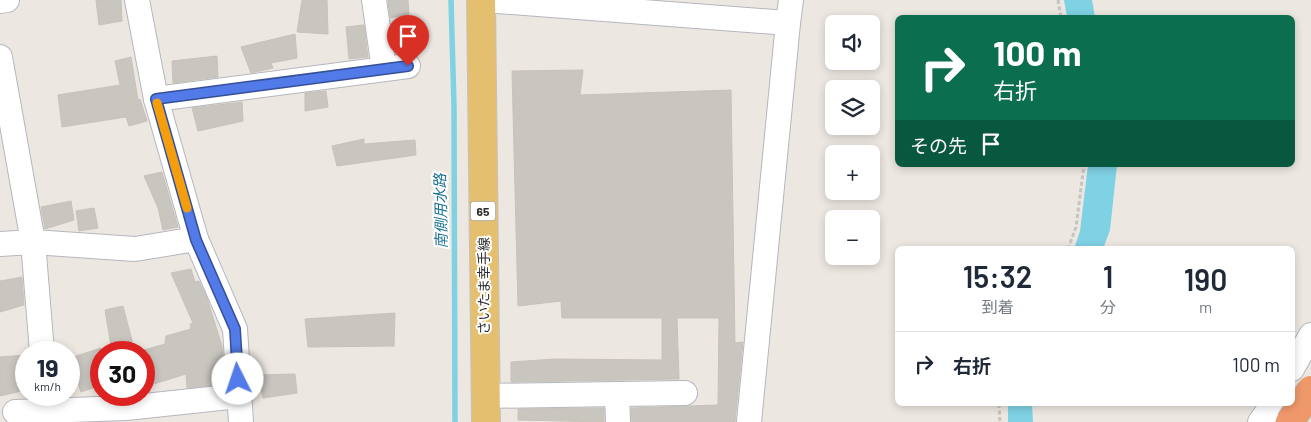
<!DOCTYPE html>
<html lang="ja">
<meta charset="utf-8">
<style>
:root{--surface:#fff;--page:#f6f6f7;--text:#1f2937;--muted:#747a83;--line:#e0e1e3}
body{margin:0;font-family:Barlow,"Noto Sans JP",sans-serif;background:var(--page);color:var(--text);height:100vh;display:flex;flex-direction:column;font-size:19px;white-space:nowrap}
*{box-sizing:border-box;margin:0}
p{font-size:16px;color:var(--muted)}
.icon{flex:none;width:28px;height:28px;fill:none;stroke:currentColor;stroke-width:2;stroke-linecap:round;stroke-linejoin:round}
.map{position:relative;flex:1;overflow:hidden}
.drawer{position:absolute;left:895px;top:246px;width:400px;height:160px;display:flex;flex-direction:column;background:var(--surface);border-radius:8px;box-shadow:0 2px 8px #0003}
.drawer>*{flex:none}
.guide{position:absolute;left:895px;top:15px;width:400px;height:152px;border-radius:8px;box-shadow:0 2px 8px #0003;background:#0b6e4f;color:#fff;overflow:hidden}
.tools{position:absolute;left:825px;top:15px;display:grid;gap:10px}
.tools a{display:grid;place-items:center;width:55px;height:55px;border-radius:8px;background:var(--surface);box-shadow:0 2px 8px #0003;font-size:25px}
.speed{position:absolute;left:15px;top:341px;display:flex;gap:10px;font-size:25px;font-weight:700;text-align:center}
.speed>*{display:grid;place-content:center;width:65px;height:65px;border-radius:50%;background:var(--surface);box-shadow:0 2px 8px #0003;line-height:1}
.speed small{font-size:12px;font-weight:400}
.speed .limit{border:8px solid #d22;background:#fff;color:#111}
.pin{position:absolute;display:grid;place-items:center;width:42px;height:42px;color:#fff;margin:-51px -21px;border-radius:50% 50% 50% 0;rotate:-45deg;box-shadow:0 0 5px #0007}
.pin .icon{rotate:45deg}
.me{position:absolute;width:55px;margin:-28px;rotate:356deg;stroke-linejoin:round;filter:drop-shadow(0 0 4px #0008)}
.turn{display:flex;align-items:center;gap:18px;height:105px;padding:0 15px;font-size:22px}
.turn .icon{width:65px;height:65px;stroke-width:2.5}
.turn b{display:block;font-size:35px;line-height:42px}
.then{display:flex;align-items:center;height:48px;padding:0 15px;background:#0003;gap:10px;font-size:19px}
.eta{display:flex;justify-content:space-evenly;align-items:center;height:85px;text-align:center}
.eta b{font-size:30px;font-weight:600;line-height:35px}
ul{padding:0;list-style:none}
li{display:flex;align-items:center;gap:15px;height:65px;padding:0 15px;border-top:1px solid var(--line)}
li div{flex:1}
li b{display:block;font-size:19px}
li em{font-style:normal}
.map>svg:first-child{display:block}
.water{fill:#7fd1e4}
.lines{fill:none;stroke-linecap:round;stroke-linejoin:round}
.stream{stroke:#7fd1e4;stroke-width:5.5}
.building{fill:#c9c5bf;stroke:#c8c2ba}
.minor-casing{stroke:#b4b7bf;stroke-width:26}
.major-casing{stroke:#c4c4c4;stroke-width:30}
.path{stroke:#c4c4c4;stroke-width:3;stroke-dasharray:4 2.5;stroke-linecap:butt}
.minor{stroke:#fff;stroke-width:24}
.major{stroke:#e4bf6f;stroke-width:28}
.highway-bridge-casing{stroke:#c4c4c4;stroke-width:30;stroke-linecap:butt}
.highway-bridge{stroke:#ef986a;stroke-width:28}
.route-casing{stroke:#355097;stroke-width:12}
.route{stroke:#527be9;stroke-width:9}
.slow{stroke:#f59e0b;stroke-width:9}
.labels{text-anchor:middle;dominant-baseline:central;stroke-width:4;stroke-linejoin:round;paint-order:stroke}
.shield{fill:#fff;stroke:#6c6c6c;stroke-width:1}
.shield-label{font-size:12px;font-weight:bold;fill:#2d2d2d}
.street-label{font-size:14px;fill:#2d2d2d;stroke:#fff}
.water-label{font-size:15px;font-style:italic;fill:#1b7393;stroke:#fff}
</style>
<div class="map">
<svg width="1311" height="422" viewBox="0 0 1311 422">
<rect width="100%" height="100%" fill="#ede7e1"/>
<g class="water">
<path d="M1064 0H1092L1095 17H1067Z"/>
<path d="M1088 165H1117L1110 230 1103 249H1074L1080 231Z"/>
<path d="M1008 404H1032L1033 422H1008Z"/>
</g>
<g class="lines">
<path class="stream" d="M451 0 454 106 455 422"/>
</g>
<g class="building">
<path d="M96 0H121L122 21 99 25Z"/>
<path d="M302 0H327L328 34 297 32Z"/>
<path d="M388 0H408L409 14 390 18Z"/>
<path d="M364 25 368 57 349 59 346 27Z"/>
<path d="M295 34 297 58 271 63 273 68 251 73 241 47Z"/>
<path d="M217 56 218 77 173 83 172 61Z"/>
<path d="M131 57 138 100 140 99 147 121 129 126 126 117 62 127 58 95 120 85 115 61Z"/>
<path d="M583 70 580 95 731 90 735 343 743 342 735 422H632L631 408 718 405 719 318H677L679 379 511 382V362L555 359 662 360V318H562L561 301 518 306 512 71Z"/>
<path d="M326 91 328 107 305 111V93Z"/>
<path d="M242 102 243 121 198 131 192 108Z"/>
<path d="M364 139V144L415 140 416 155 337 166 332 146Z"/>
<path d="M162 172 178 227 163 230 158 208 144 176Z"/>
<path d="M71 201 74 220 45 229 41 207Z"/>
<path d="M94 208 98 228 79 231 76 211Z"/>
<path d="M191 269 195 282 199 281 207 298 222 346 225 384 187 388 186 374 144 387V350L165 344 166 336 191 329 190 324 193 323 171 273Z"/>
<path d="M22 277 24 305 0 312V281Z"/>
<path d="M123 306 135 352H112L105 310Z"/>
<path d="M395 313 394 346 308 347 305 319Z"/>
<path d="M101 348V385L81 392 70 358Z"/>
<path d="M26 355V390L0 396V357Z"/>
<path d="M295 374 297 393 263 398 258 375Z"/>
<path d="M604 408V422L518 420V409Z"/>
</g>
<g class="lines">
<defs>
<g id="minor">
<path d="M137 0 156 99 196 239 235 329 241 422"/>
<path d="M374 0 384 69"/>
<path d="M485 0 788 23 791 0"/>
<path d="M0 1 7 0"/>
<path d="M0 57 33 242 42 352"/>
<path d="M156 99 408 66"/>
<path d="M0 244 33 242 135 249 196 239"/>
<path d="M1292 369 1311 335"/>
<path d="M617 394 618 422"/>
<path d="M484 396 685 393"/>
<path d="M15 412 126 408 239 396"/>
<path d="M749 422 788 23"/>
<path d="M1260 422 1273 404"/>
</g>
<path id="major" d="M481 0 486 422"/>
</defs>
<use href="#minor" class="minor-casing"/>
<use href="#major" class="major-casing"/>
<g class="path">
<path d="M1058 0 1061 18"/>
<path d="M1068 249 1076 227 1084 165"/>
<path d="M999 404 1000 422"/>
</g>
<use href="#minor" class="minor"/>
<use href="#major" class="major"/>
<defs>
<path id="highway-bridge" d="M1290 422 1311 390"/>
</defs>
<use href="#highway-bridge" class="highway-bridge-casing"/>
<use href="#highway-bridge" class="highway-bridge"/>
</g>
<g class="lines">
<defs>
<path id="route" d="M238 379 235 329 196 240 156 99 408 66"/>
</defs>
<use href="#route" class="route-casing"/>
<use href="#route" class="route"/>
<path class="slow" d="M157 103 187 208"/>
</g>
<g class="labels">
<rect class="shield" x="470.5" y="201.5" width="25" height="19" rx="4"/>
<g class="shield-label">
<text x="483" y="211">65</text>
</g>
<g class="street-label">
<text transform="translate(483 286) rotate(-90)">さいたま幸手線</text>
</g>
<g class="water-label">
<text transform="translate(440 211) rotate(-91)">南側用水路</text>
</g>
</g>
</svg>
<div class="tools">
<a><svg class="icon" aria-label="sound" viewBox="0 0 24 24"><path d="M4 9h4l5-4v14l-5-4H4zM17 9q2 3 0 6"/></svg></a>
<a><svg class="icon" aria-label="layers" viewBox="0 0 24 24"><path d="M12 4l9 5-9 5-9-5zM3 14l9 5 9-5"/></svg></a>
<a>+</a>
<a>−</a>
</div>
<div class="speed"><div>19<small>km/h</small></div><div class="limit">30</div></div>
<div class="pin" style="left:408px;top:66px;background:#d93025"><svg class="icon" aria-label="arrive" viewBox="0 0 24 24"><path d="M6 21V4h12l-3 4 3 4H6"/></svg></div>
<svg class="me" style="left:238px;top:379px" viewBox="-20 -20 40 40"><circle r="19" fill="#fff"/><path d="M0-13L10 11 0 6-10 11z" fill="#527be9"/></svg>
<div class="guide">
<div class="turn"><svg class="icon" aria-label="right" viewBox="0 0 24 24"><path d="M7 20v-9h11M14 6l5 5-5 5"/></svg><div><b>100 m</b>右折</div></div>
<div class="then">その先<svg class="icon" aria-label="arrive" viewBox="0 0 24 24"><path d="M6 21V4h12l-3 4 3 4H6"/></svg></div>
</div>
<section class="drawer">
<div class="eta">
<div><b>15:32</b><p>到着</p></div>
<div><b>1</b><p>分</p></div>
<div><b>190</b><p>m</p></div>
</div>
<ul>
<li><svg class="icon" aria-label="right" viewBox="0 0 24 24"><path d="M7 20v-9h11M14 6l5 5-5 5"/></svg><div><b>右折</b></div><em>100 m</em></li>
</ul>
</section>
</div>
